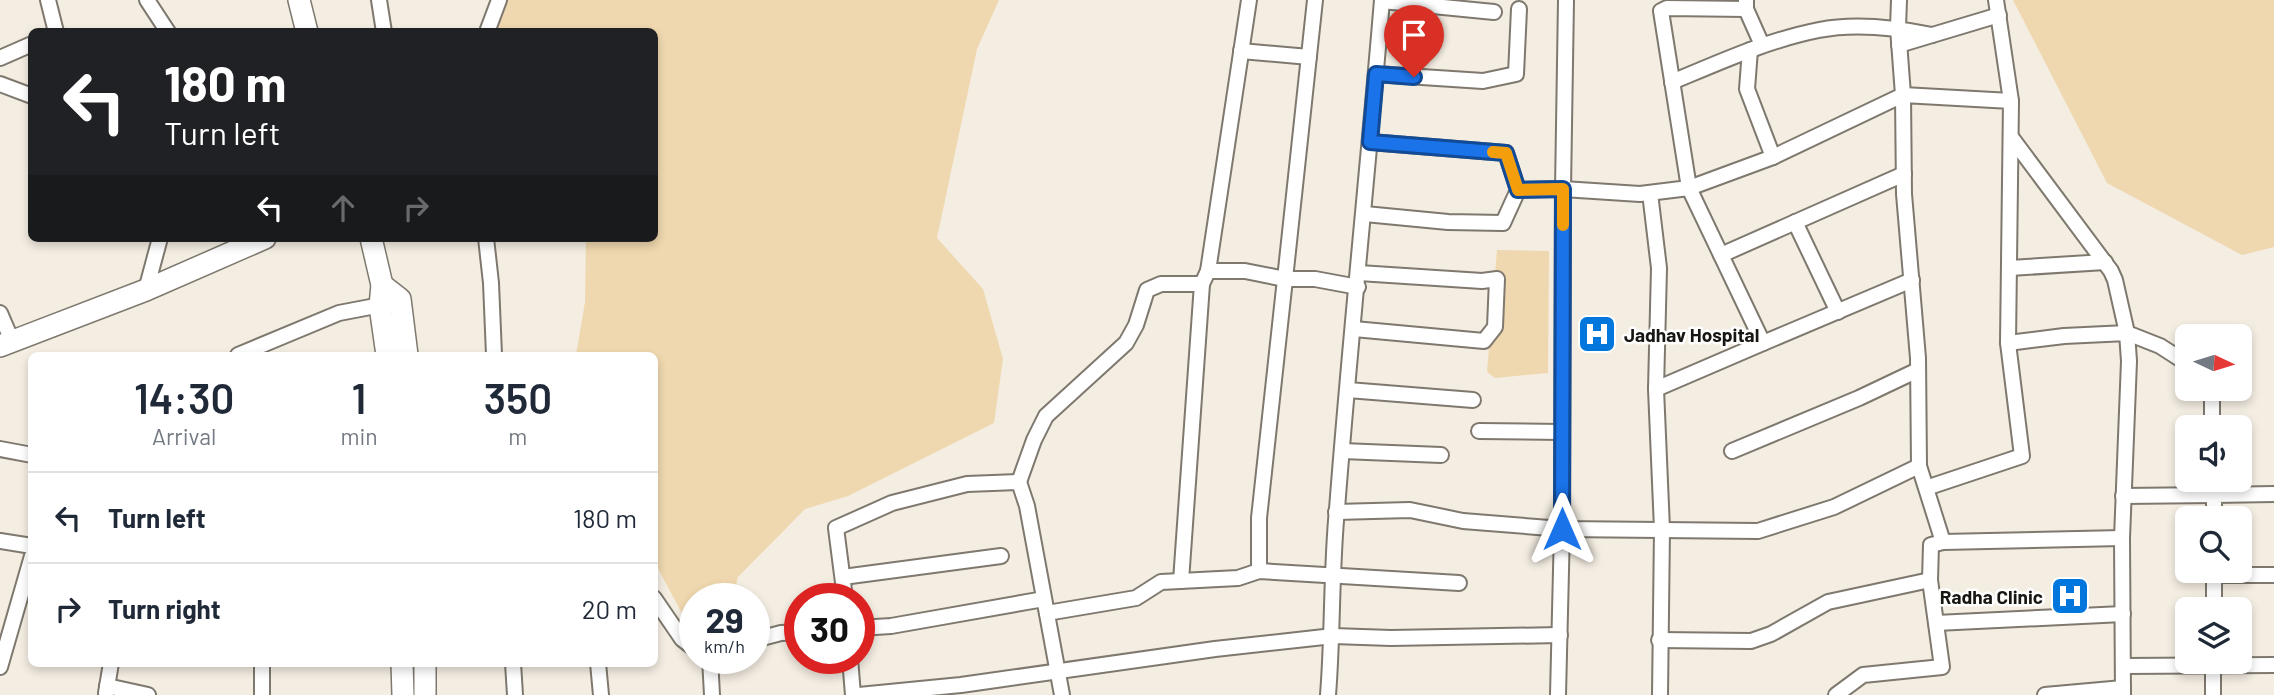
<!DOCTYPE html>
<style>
:root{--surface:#fff;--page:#f2f2f3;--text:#1f2937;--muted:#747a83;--line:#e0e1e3}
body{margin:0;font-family:Barlow,sans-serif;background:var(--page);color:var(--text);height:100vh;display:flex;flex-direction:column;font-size:26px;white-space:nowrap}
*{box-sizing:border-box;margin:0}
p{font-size:23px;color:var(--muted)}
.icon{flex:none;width:38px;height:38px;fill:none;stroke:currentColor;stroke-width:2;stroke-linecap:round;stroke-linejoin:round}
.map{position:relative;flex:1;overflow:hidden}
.panel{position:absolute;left:28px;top:352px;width:630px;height:315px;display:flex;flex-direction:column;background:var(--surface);border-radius:10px;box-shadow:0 4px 10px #0003}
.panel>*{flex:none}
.top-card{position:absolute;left:28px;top:28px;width:630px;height:214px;border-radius:10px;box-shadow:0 4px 10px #0003;background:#202124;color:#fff;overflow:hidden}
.needle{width:46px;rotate:94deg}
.buttons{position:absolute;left:2175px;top:324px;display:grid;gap:14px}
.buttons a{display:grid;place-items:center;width:77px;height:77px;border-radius:10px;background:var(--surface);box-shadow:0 4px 10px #0003;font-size:35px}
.speed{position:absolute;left:679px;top:583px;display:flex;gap:14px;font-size:35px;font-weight:700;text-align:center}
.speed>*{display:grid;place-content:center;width:91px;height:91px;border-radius:50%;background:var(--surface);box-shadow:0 4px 10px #0003;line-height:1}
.speed small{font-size:18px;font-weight:400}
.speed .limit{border:10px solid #d22;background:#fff;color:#111}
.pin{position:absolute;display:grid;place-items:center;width:60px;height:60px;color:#fff;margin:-72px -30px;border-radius:50% 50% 50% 0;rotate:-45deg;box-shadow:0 0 7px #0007}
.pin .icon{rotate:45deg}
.me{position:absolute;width:77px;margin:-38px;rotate:0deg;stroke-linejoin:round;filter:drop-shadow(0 0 5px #0008)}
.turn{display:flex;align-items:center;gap:24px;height:147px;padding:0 21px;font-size:32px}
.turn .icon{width:91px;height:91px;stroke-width:2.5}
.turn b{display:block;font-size:49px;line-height:60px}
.lanes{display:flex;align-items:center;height:66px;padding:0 21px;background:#0003;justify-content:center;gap:35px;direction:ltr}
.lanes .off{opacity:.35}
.eta{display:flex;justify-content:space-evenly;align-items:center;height:119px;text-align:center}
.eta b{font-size:42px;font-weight:600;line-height:49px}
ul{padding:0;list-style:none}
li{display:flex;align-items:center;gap:21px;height:91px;padding:0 21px;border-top:2px solid var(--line)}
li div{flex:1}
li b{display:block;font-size:26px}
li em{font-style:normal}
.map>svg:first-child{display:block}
.green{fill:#efd8af}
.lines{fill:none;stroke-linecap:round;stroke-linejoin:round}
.street-casing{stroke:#7e786e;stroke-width:18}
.secondary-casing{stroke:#7e786e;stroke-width:24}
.street{stroke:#fff;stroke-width:14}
.secondary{stroke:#fff;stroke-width:21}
.route-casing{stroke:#114b97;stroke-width:18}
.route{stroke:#1a73e8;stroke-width:12}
.slow{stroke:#f59e0b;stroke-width:12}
.labels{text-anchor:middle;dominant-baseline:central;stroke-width:5;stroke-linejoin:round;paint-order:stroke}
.poi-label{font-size:19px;font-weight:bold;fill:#181612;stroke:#fff;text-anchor:start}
</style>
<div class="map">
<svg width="2274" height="695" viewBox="0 0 2274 695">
<rect width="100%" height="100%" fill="#f4ede2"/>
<g class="green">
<path d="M502 0H999L977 49 937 238 983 289 1003 359 994 423 848 496 805 509 738 577 733 598H695V629L691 630 655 563 654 355H576L585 302 586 238H654V32H494Z"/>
<path d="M2013 0H2274V247L2242 255 2107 183Z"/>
<path d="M1497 250 1549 251 1548 373 1495 378 1487 372Z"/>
</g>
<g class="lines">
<defs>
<g id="street">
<path d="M48 0 56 32"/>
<path d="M147 0 168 32"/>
<path d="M379 0 384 32"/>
<path d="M1996 0 2011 101"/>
<path d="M1382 1 1494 12"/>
<path d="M1746 1V9L1762 45"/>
<path d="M487 32 499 0"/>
<path d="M1899 45 1999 15"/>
<path d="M1750 50 1747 89 1773 157"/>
<path d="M1241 51 1309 57"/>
<path d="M0 58 32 44"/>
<path d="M1376 74 1483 81 1516 74 1519 9"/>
<path d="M1672 82C1720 62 1768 40 1819 30 1854 23 1898 28 1932 35"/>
<path d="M0 84 32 96"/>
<path d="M2011 137 2111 271 2115 280 2127 333 2160 346 2188 364"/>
<path d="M1518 190 1563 189 1640 194 1689 188 1661 11 1667 8 1746 9"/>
<path d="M1650 193 1659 268 1656 389"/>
<path d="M1365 214 1448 222 1503 223 1518 190 1506 153 1370 142"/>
<path d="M1795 222 1838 312"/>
<path d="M486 238 491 283 494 355"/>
<path d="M1721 255 1904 174"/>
<path d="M2010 268 2105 262"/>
<path d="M1208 271 1249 0"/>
<path d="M146 290 160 238"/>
<path d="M0 313 12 341"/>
<path d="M1354 329 1484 341 1495 327 1497 279 1482 281 1359 273"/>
<path d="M1763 343 1912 280"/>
<path d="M2008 343 2064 336 2127 333 2129 361 2122 538 2123 695"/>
<path d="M238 355 339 313 386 304"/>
<path d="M2209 388 2212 399V427"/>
<path d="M1348 390 1473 400"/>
<path d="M1479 431 1562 432"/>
<path d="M0 449 32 455"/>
<path d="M1342 451 1441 455"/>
<path d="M1732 451 1859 398 1918 370"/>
<path d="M1019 482 1034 440 1046 416 1126 343 1136 325 1147 290 1161 284H1202"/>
<path d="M2123 496 2214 495V480"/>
<path d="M1336 512 1410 510 1463 521 1562 529 1758 531 1834 507 1919 466"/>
<path d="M2214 518V495L2274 494"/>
<path d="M0 541 32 546"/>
<path d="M1943 542 2122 538"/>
<path d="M1259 571V518L1285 279H1315L1358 287"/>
<path d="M843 577 1001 556"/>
<path d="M1181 581 1202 284 1208 271H1245L1285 279 1315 0"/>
<path d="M654 598 682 639 695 649"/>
<path d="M845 598 836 528 892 503 967 484 1019 482 1027 506 1062 695"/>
<path d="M2214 609V575H2274"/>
<path d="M1047 613 1136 598 1161 582 1238 578 1259 571 1459 583"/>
<path d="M1936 623 2123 614"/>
<path d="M859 628 891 626 1044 599"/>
<path d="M754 640 781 633 800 632"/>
<path d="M1659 640 1751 641 1771 634 1828 602 1930 580"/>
<path d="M710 658 712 695"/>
<path d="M850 658 853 695"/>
<path d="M513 663 515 695"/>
<path d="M598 663 601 695"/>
<path d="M2124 666 2274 665"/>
<path d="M0 667 32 556"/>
<path d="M107 686 148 695"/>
<path d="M106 693 111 663"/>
<path d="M262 695V663"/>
<path d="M859 695 961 685 1215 649 1333 636 1391 638 1560 635"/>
<path d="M1328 695C1333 633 1331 571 1337 509 1350 339 1368 170 1382 0"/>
<path d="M1558 695 1562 529 1563 189 1566 0"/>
<path d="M1660 695 1662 529 1656 389 1763 343 1689 188 1773 157 1903 95 1898 28 1899 0"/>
<path d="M1836 695 1863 675 1942 667 1930 580 1931 545 1943 542 1919 466 1918 358 1904 194 1903 95 2011 101 2008 343 2022 456 1926 488"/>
<path d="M2045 695 2123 688"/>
<path d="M2213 695V662"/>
</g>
<g id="secondary">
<path d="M299 0 307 32"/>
<path d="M371 238 382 285 380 306 387 355"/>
<path d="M382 285 400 299 407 355"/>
<path d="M0 346 146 290 265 238"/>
<path d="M402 663 403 695"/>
<path d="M425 663V695"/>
</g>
</defs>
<use href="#street" class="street-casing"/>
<use href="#secondary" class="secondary-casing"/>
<use href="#street" class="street"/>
<use href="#secondary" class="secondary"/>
</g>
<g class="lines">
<defs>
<path id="route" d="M1414 77 1376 74 1370 142 1506 153 1518 190 1563 189 1562 529"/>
</defs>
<use href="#route" class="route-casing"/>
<use href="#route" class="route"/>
<path class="slow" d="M1493 152 1506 153 1518 190 1563 189V225"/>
</g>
<defs>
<symbol id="hospital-square" viewBox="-11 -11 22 22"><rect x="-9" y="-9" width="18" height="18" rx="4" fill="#0176dd" stroke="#fff"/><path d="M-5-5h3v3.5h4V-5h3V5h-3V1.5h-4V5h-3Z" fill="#fff"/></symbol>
</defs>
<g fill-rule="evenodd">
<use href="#hospital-square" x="1575" y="312" width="44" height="44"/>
<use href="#hospital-square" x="2048" y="574" width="44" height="44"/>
</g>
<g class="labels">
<g class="poi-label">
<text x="1624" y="334">Jadhav Hospital</text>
<text x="2043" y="596" text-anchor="end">Radha Clinic</text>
</g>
</g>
</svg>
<div class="buttons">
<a><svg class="needle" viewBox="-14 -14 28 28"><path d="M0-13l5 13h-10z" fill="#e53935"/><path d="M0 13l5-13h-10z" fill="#747a83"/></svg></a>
<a><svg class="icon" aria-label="sound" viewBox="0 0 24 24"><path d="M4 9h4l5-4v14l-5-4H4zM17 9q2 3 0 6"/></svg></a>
<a><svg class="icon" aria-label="search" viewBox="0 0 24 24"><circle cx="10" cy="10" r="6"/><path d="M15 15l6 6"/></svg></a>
<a><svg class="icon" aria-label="layers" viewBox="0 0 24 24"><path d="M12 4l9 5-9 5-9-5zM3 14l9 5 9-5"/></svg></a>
</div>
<div class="speed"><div>29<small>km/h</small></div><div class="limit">30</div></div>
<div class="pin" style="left:1414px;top:77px;background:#d93025"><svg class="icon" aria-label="arrive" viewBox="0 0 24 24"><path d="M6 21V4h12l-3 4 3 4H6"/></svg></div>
<svg class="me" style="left:1562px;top:529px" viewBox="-20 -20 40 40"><path d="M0-17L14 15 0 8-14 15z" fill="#1a73e8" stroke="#fff" stroke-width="4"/></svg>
<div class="top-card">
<div class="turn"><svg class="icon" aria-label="left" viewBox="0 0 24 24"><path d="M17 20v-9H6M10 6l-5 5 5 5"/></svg><div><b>180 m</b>Turn left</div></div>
<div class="lanes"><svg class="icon" aria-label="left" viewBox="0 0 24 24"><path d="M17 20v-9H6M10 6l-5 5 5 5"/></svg><svg class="icon off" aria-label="ahead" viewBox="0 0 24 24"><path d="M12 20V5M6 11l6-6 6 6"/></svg><svg class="icon off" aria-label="right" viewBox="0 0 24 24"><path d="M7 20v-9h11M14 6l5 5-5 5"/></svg></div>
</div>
<section class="panel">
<div class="eta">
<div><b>14:30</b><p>Arrival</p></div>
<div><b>1</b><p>min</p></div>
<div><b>350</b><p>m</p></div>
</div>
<ul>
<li><svg class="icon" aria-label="left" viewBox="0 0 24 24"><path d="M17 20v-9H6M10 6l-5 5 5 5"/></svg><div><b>Turn left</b></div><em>180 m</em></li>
<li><svg class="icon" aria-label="right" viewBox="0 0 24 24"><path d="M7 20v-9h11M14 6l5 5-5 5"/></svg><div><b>Turn right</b></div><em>20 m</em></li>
</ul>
</section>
</div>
